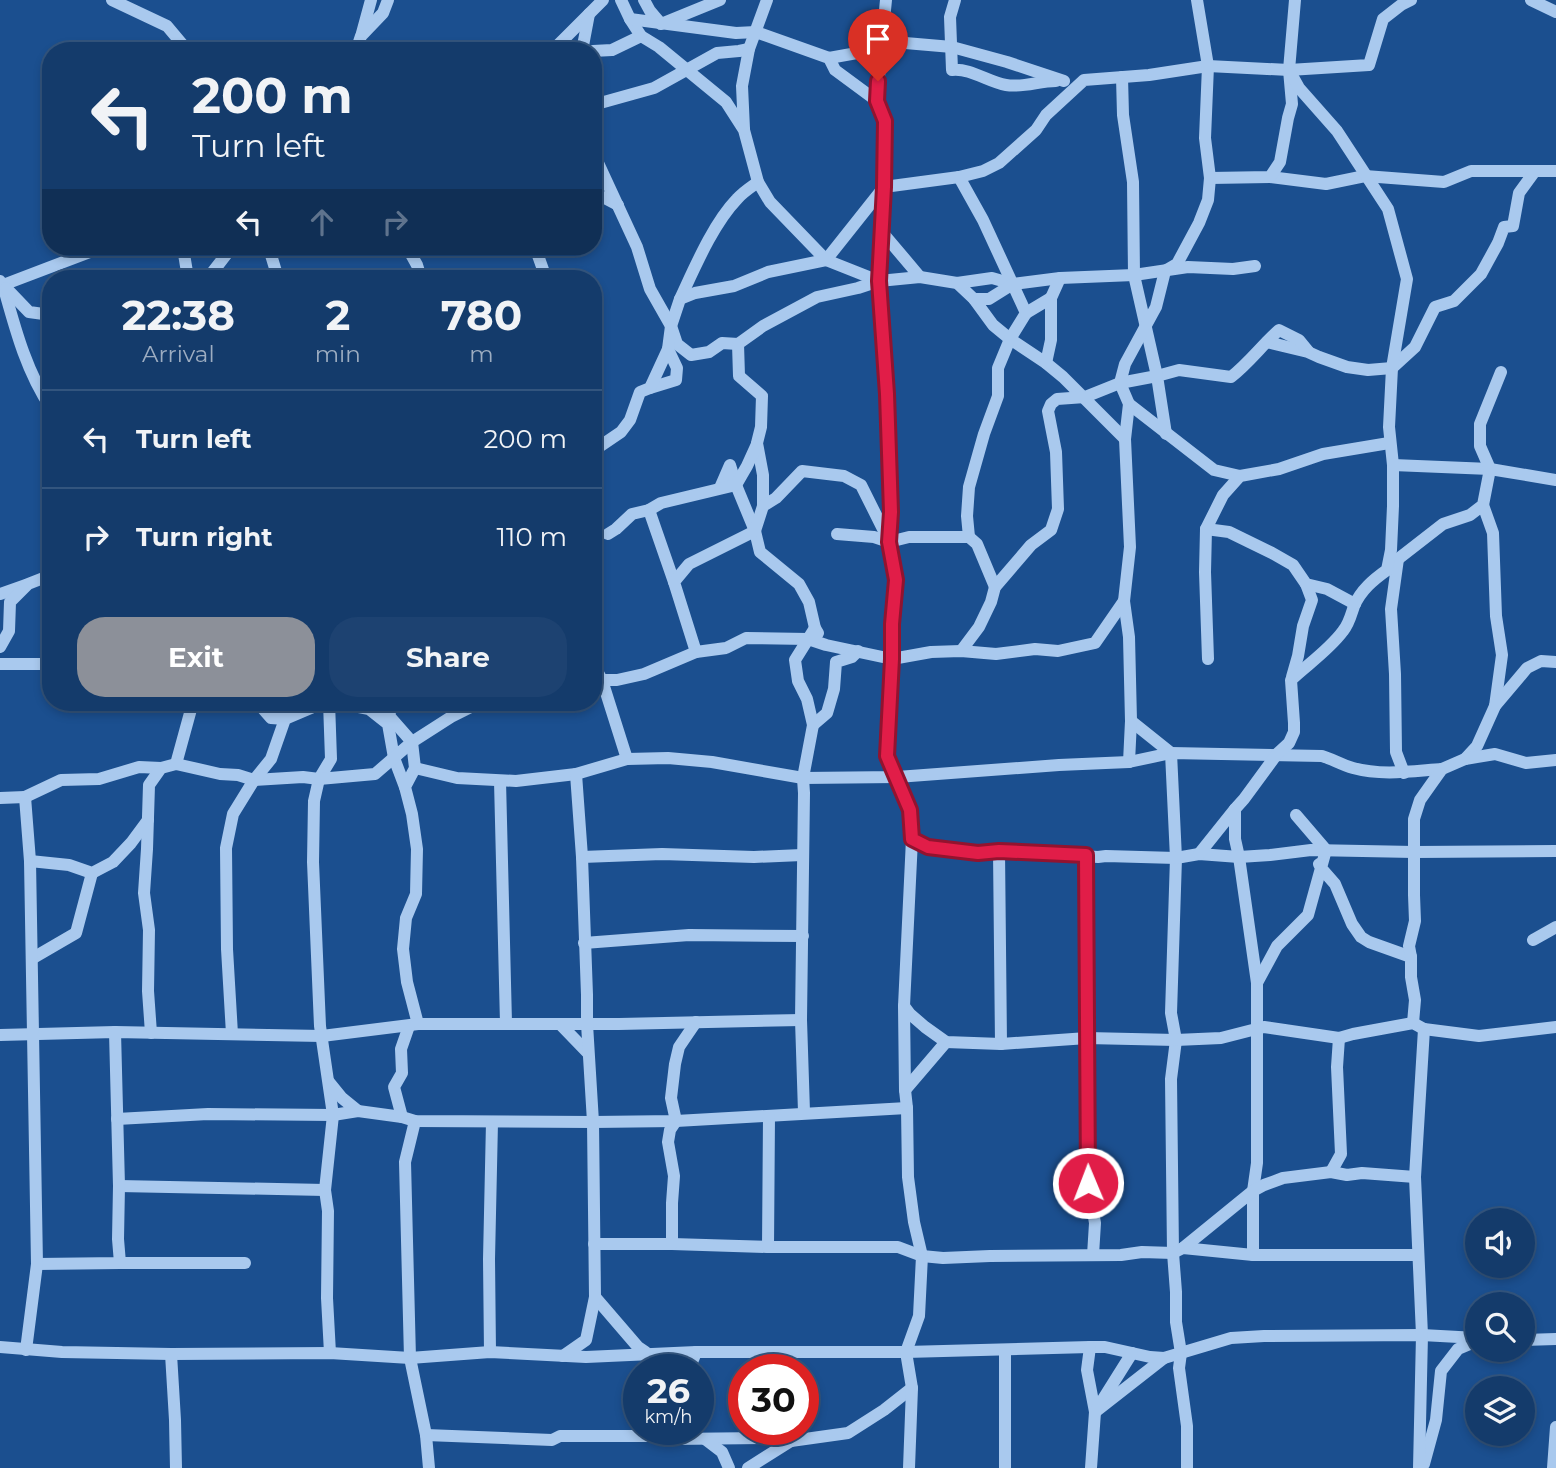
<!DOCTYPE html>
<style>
:root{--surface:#143b6b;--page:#1d4271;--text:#f1f3f6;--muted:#9dadc1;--line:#33557e;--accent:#8c9099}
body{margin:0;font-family:Montserrat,sans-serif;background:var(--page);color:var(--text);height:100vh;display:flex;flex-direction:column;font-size:26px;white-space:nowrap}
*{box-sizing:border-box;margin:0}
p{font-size:23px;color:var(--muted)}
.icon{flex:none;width:38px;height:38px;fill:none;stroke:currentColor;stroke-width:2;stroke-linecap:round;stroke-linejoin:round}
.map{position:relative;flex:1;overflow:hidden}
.sheet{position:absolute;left:42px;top:270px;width:560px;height:441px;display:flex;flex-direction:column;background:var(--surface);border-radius:28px;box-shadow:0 4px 10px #0003,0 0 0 2px var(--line)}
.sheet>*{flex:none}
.guide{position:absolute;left:42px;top:42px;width:560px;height:214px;border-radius:28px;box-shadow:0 4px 10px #0003,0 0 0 2px var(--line);background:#143b6b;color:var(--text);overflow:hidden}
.buttons{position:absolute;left:1465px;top:1208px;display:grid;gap:14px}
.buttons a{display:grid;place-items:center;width:70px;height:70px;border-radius:50%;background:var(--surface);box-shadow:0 4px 10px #0003,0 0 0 2px var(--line);font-size:35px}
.speed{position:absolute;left:623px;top:1354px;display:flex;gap:14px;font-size:35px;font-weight:700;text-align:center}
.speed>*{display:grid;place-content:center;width:91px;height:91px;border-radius:50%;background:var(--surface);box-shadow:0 4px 10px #0003,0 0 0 2px var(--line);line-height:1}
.speed small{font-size:18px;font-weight:400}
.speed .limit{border:10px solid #d22;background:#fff;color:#111}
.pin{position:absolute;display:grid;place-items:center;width:60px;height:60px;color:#fff;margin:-72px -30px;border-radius:50% 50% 50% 0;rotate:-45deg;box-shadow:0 0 7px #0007}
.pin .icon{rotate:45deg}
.me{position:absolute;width:77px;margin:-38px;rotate:359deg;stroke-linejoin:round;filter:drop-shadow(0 0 5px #0008)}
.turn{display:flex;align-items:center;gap:24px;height:147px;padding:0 35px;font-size:32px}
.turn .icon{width:91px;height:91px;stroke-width:2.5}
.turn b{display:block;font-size:49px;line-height:60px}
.lanes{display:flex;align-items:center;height:66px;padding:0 35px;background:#0003;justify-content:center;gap:35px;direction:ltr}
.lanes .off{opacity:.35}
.eta{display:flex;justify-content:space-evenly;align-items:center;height:119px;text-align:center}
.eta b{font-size:42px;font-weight:700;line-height:49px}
.cta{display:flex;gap:14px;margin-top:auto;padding:14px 35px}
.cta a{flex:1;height:80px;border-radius:28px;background:var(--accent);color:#fff;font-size:28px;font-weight:700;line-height:80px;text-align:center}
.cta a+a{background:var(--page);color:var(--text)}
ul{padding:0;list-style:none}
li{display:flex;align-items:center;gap:21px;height:98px;padding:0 35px;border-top:2px solid var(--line)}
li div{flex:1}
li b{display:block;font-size:26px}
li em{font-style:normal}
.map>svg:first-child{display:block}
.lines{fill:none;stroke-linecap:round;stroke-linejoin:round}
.minor{stroke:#a9c9ee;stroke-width:12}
.route-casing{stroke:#92132f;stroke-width:18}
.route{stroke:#e11d48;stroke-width:12}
</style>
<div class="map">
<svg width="1556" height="1468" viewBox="0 0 1556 1468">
<rect width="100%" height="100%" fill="#1b4f8f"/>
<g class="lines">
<g class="minor">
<path d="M112 0 167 26 188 51"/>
<path d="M621 0 630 19 641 36 659 47 726 102 744 130 758 182 770 202 826 260 879 281 920 277 957 283 974 299 993 325 1010 339 1046 363 1063 377 1125 439"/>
<path d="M644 0 650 11 661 24 720 0"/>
<path d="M955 0 950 17 952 70C971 68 988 82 1006 85 1023 88 1039 81 1056 81"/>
<path d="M1531 0 1556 12"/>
<path d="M630 19 736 33 756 32 829 58 835 70 877 101"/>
<path d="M362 33 371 0"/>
<path d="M356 51 361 36 383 13 388 0"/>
<path d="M552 51 603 0"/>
<path d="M582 51 589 14"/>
<path d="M593 51 612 50 641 36"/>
<path d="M829 58 857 53 882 41 886 0"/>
<path d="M593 105 654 88 717 53 739 51 749 49"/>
<path d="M744 129 742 86 749 49 767 0"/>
<path d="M50 144 51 149"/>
<path d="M593 152 637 247 650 289 671 326 677 344 691 355 709 352 722 343 738 344"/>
<path d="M959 177 983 220 1026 313 1010 339 998 368V396L984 434 969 487 967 516 969 537"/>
<path d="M1270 177 1326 184 1365 176 1444 182 1471 171H1556"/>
<path d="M1210 178 1270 177 1280 162 1288 118 1292 104 1289 70 1295 0"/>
<path d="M593 192 618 205"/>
<path d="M882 232 920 277"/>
<path d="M180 247 184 254 188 278"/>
<path d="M272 247 271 255 278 278"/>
<path d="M407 247 417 265 421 278"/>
<path d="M535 247 546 278"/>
<path d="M208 278 232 247"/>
<path d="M0 281 3 285C15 328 26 371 51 408"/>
<path d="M957 283 992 278 1013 284"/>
<path d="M3 285 103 247"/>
<path d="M6 288 29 312 51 315"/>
<path d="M680 299C695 267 713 224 737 199 743 192 751 187 758 182"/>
<path d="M974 299H989L1013 284 1060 278 1134 275 1188 267 1233 269 1255 266"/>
<path d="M1026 313 1051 298"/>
<path d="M1267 342 1308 352 1319 357 1347 367 1368 370 1392 368 1415 347 1435 307 1454 301 1481 274 1498 243 1504 227 1513 226 1519 193 1535 171"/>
<path d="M1046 363 1051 340V298L1060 278"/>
<path d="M650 388 676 380 677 368 668 349"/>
<path d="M1129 404 1214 470 1240 476"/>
<path d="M1166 434 1157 376 1179 370 1231 377C1249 363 1262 345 1279 330L1299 340 1308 351"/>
<path d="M593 451 621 432 630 420 640 392 650 388 668 349 671 326 680 299 695 293 734 286 768 272 826 260 884 187 959 177 983 171 999 163 1036 130 1046 115 1084 80 1149 75 1208 66 1289 70 1369 65 1383 19 1401 5 1411 0"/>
<path d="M1393 465 1490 469 1556 480"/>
<path d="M720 488 730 465 736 485 755 531 760 552 799 584 809 602 815 628 818 633"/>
<path d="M1483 505 1493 533 1496 616 1502 655 1495 706"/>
<path d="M763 506V475L757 443 761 427 762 396 739 376 738 344 763 326 817 297 858 288 879 281"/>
<path d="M649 510 674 582"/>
<path d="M1206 529 1229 532 1272 553 1293 565 1306 584 1327 589 1355 604"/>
<path d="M608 534 616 529 632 514 649 510 661 503 736 485 747 466 757 444"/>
<path d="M837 534 874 537 889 542 909 537H969L977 544 995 587"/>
<path d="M1398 559 1391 609 1395 674 1396 752 1404 773"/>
<path d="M1387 570 1398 559 1443 524 1470 515 1483 505 1490 469 1480 446V424L1501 372"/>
<path d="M0 594 26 585"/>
<path d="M0 647 9 631 10 602 28 584 51 575"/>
<path d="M961 651 979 627 991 602 995 587 1031 545 1051 530 1058 509 1056 452 1048 411 1051 404 1057 399 1085 397 1120 383 1157 376 1134 275 1133 182 1123 115 1122 77"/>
<path d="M696 652 674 582 689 564 755 531 763 506 776 498 802 471 844 476 861 485 889 541"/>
<path d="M1208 659 1205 572 1206 529 1223 495 1240 476 1279 469 1323 454 1389 443"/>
<path d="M0 664H51"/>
<path d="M593 664 602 680 627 759"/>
<path d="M1292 677 1298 656 1303 626 1312 600 1306 584"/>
<path d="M593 680H617L644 674 696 652 726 648 746 638 808 639 826 645 892 659 931 652 961 651 996 654 1035 649 1058 651 1095 643 1124 601"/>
<path d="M257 702 271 718 285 719"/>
<path d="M329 702 331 759 319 779 314 801 313 862 320 1026 333 1115 325 1190 328 1211 327 1298 330 1353"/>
<path d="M334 702 369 709 388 724 394 758 405 787"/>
<path d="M1131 721 1171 753 1176 858 1171 1013 1176 1040 1171 1079 1173 1253 1176 1292V1322L1181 1353 1179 1368 1187 1426V1468"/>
<path d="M813 725 827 713 834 689 836 662 852 657 858 651"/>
<path d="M1465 759 1477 746 1495 706 1527 668 1541 661 1556 662"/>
<path d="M1129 762 1131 721 1129 637 1124 601 1130 547 1125 439 1129 404 1120 383 1125 364 1156 307 1165 271 1177 264 1199 223 1208 200 1210 178 1205 138 1208 66 1197 0"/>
<path d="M176 764 193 702"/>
<path d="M415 768 457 778 516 781 576 774 627 759 668 758 712 762 803 778 897 777 1059 765 1129 762 1171 753 1322 756C1332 759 1342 765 1353 768 1382 776 1413 771 1442 769"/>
<path d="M500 781 506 1023"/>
<path d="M25 797 61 780 99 779 139 767 161 768"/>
<path d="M0 798 25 797 30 861"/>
<path d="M1235 809V839L1239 857 1257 983V1163L1253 1191V1255"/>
<path d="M1296 815 1326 850 1321 868 1335 884 1352 924 1361 937 1369 942 1411 957V977L1415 1000 1413 1023"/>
<path d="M912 839 928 847 978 853 999 851 1098 857 1106 856 1176 858 1199 854 1239 857 1270 855 1311 850 1414 852 1556 851"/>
<path d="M999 851 1001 1044"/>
<path d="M1199 854 1235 809 1244 799 1277 754 1289 743 1294 732V723L1291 680C1308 664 1329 650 1343 631 1349 624 1351 615 1354 606 1361 590 1373 580 1387 570L1391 550 1393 506V465L1389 427 1392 368 1407 279 1388 209 1337 131 1299 88 1289 70"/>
<path d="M1086 855 1088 1183 1095 1223 1093 1255"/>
<path d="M582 857 662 854 754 857 802 855"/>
<path d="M1533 940 1556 927"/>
<path d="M584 943 689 935 803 936"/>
<path d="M1411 957 1409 946 1415 921 1414 895V819L1420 800 1432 783 1442 769 1465 759 1495 754 1526 763 1556 760"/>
<path d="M33 958 76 933 92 873"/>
<path d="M1257 983 1277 946 1308 915 1321 868 1319 864"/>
<path d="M904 1006 910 1014 925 1027 946 1042 1001 1044 1087 1038 1176 1040 1221 1038 1264 1027 1339 1038 1353 1034 1413 1023 1424 1029 1479 1036 1556 1027"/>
<path d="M418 1024 407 982 403 949 406 918 416 894 417 849 412 814 405 787 415 768 412 742 451 717 481 702"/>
<path d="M560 1024 588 1053"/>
<path d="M151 1033 148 991 149 930 144 893 147 849 149 785 161 768 176 764 220 774 238 775 254 780 303 777 319 779 375 774 412 742 390 717 389 702"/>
<path d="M232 1034 227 949 226 848 233 814 254 780 271 759 285 719 325 702"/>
<path d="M0 1035 115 1032 322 1036 418 1024H619L801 1020"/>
<path d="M329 1082 342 1098 358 1111"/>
<path d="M905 1090 946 1042"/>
<path d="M804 1112 801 1020 804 793 803 778 813 725 807 699 798 681 795 660 815 628"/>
<path d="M402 1117 394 1087 402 1073 401 1049 409 1026"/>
<path d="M117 1119 208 1114 333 1115 358 1111 402 1117 415 1121 593 1122 676 1121 907 1108"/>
<path d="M415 1121 405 1162 410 1358 426 1435 429 1468"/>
<path d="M1331 1172 1341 1154 1337 1067 1339 1038"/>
<path d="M119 1186 325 1190"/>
<path d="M594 1244H672L768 1247H898L922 1256 943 1258 990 1256 1121 1255 1142 1252 1173 1253 1183 1248 1253 1255H1417"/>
<path d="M672 1244V1203L674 1176 668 1142 670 1130 676 1121 671 1098 675 1064 679 1047 696 1022"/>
<path d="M768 1247 769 1116"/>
<path d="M1183 1248 1253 1191 1264 1185 1283 1178 1331 1172 1347 1175 1362 1173 1415 1177"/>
<path d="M120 1263H245"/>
<path d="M37 1264 120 1263 118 1239 119 1186 115 1032"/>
<path d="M595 1297 638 1347C648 1353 656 1360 661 1370"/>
<path d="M1522 1340 1556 1339"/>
<path d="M0 1347 62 1352 171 1354 330 1353 410 1358 490 1352 586 1357 696 1352H906L1090 1347H1105L1150 1357 1164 1358 1231 1338 1264 1336 1422 1335 1477 1338"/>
<path d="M1090 1347 1087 1370 1095 1412 1164 1358"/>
<path d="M26 1350 37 1264 30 861 69 865 92 873 113 862 131 843 148 820"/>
<path d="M490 1352 489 1259 492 1122"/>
<path d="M171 1354 175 1420 176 1468"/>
<path d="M563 1356 586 1340 595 1297 593 1122 587 1024V995L582 857 576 774"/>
<path d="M689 1370 696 1352"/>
<path d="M426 1435 552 1440 560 1436H666L672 1439 772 1438 791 1441 848 1433 884 1410 912 1388"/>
<path d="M705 1439 722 1452 729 1468"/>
<path d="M1424 1464 1436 1420 1441 1371 1458 1349 1477 1341"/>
<path d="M748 1468 791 1441"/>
<path d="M909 1468 912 1388 906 1352 919 1316 922 1256 914 1222 908 1177 907 1108 905 1090 904 1006 912 839 910 810 887 756 892 659V624L896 580 889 542 891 512 887 394 879 281 884 187 885 121 877 101 882 41 952 47 1007 62 1064 81"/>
<path d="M1005 1468V1350"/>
<path d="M1091 1468 1095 1412 1132 1353"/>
<path d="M1419 1468 1422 1335 1415 1177 1424 1029"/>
<path d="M1553 1468 1556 1427"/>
</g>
</g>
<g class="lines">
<defs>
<path id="route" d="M878 81 877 101 885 121 884 187 879 281 887 394 891 512 889 542 896 580 892 624V659L887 756 910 810 912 839 928 847 978 853 999 851 1086 855 1088 1183"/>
</defs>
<use href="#route" class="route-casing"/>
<use href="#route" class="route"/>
</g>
</svg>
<div class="buttons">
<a><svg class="icon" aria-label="sound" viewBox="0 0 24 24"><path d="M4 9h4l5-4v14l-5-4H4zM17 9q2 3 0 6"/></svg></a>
<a><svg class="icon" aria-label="search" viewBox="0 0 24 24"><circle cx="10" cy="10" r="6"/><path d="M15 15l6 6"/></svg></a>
<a><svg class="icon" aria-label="layers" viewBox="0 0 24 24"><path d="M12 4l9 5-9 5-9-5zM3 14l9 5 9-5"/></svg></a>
</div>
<div class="speed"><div>26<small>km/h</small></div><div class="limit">30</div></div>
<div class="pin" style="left:878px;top:81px;background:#d93025"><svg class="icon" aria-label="arrive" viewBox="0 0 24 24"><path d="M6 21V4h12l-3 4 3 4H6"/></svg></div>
<svg class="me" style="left:1088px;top:1183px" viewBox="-20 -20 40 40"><circle r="17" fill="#e11d48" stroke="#fff" stroke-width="3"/><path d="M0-11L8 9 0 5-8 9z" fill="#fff"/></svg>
<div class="guide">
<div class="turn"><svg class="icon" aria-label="left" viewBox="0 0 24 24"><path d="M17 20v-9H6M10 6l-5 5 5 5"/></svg><div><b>200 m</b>Turn left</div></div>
<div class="lanes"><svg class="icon" aria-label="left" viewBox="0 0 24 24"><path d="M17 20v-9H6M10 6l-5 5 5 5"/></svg><svg class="icon off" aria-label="ahead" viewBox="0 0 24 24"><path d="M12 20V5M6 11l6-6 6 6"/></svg><svg class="icon off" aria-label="right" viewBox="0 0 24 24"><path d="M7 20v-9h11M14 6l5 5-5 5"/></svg></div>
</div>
<section class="sheet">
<div class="eta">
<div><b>22:38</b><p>Arrival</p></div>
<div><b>2</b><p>min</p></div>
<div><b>780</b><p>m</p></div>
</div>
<ul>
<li><svg class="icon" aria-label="left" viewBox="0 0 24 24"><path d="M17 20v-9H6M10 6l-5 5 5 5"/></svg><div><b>Turn left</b></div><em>200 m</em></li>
<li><svg class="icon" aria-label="right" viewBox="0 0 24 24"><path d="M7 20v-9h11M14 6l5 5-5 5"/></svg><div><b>Turn right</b></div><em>110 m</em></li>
</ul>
<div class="cta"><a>Exit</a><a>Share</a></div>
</section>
</div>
